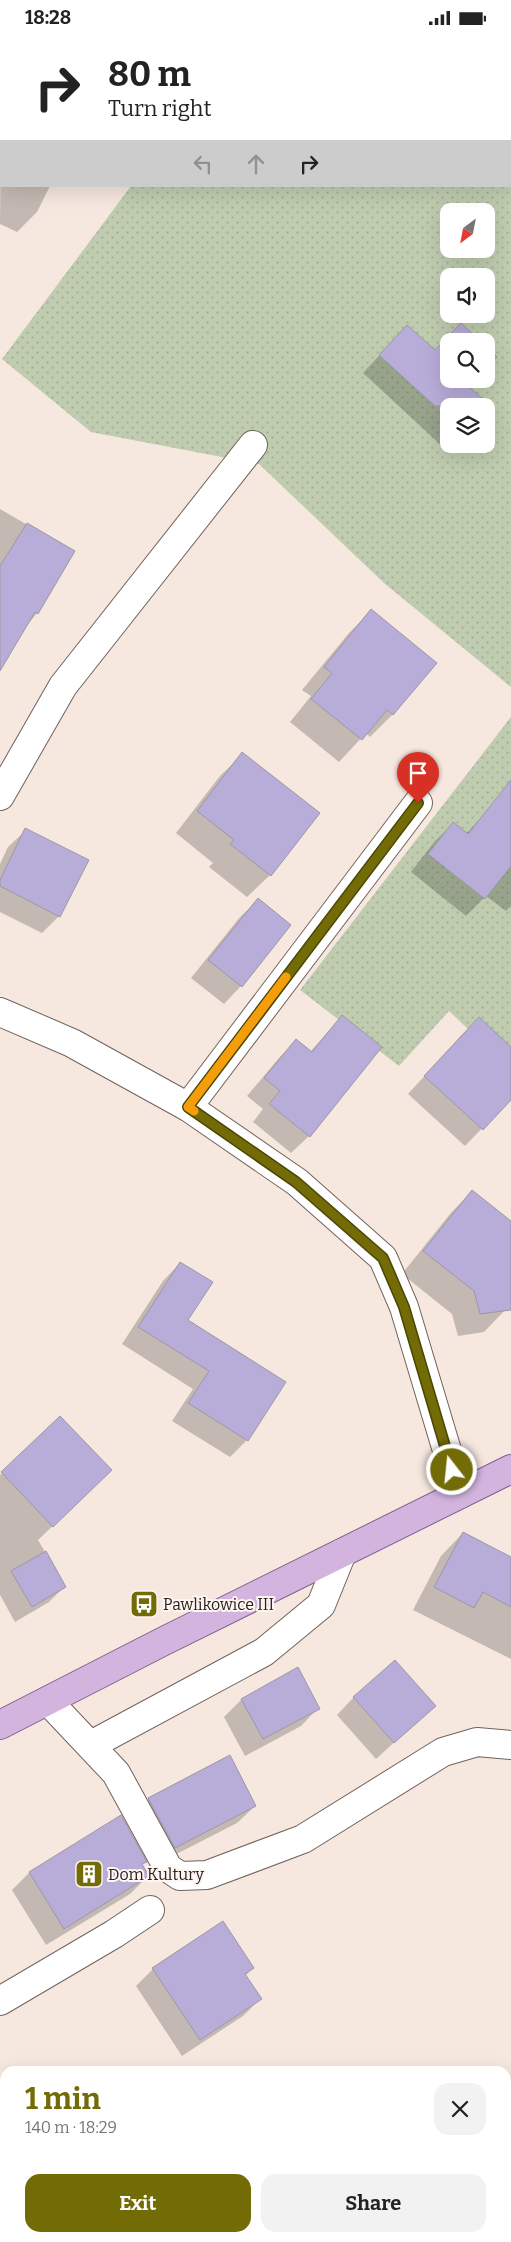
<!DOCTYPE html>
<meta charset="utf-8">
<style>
:root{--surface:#fff;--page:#f2f2f2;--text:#222;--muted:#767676;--accent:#726b06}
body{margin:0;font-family:Bitter,serif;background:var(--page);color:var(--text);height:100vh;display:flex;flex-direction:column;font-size:19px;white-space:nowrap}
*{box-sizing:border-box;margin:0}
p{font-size:16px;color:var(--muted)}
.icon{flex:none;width:28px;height:28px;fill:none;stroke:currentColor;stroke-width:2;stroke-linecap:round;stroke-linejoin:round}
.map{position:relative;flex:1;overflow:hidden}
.side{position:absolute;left:0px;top:2031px;width:511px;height:176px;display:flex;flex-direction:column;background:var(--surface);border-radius:15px 15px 0 0;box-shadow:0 5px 20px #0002}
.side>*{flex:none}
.hud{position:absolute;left:0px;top:0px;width:511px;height:152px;box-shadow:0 5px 20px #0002;background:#fff;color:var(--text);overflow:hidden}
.needle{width:32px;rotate:212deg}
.fabs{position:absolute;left:440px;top:168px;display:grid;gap:10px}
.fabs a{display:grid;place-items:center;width:55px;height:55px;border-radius:10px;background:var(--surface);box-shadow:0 5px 20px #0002;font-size:25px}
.pin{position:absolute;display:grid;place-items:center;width:42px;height:42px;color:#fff;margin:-51px -21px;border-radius:50% 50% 50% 0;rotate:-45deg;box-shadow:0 0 5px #0007}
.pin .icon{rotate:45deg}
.me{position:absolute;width:55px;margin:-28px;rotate:344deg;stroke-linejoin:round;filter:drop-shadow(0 0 4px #0008)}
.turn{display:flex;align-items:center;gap:18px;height:105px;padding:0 25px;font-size:22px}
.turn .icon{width:65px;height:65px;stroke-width:2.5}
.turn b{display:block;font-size:35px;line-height:42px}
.lanes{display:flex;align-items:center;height:48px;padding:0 25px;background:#0003;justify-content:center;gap:25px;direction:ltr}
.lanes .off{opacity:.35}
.round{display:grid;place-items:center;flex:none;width:52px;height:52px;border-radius:15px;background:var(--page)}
.summary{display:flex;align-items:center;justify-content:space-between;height:85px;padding:0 25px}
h1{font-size:30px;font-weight:700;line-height:38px;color:var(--accent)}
.cta{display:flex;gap:10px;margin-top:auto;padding:10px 25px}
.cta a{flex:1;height:58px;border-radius:15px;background:var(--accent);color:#fff;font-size:20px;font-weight:700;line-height:58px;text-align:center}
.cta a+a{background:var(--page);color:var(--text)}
.status{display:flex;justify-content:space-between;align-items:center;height:35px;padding:0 25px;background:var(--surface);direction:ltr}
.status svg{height:14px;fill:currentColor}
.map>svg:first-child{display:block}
.green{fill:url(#green-dots);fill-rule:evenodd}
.shadow{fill:#0003}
.building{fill:#b8acd9;stroke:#9c98a6}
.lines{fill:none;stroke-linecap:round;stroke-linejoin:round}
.minor-casing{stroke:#70635d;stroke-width:30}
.major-casing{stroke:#83608e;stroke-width:30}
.minor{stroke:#fff;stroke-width:28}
.major{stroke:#d3b4df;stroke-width:28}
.route-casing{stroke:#4a4604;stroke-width:12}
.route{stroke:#726b06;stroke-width:9}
.slow{stroke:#f59e0b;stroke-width:9}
.labels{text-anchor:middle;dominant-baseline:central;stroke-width:4;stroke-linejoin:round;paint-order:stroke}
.poi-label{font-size:16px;fill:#27211f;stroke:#fff5f1;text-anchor:start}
</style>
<div class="status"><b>18:28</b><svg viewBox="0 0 49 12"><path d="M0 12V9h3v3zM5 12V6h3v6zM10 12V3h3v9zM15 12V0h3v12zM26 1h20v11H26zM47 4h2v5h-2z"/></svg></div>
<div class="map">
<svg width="511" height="2207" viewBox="0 0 511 2207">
<defs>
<pattern id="green-dots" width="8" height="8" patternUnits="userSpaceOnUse" patternTransform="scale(1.25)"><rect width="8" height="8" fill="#bfccaf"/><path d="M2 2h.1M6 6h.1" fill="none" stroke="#a4af96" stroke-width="1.8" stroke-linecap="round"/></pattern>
</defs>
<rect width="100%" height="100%" fill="#f6e7df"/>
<g class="green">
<path d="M245 0H511V652L384 548 259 429 91 397 2 324 131 151H510V1ZM449 176H486V214H449ZM449 241H486V279H449ZM449 306H486V344H449ZM449 371H486V409H449Z"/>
<path d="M511 682V1035L449 976 399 1031 300 955Z"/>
</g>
<g class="shadow">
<path d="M76 0H129L75 1Z"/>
<path d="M1 67V151H50L37 177 17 197 0 189Z"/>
<path d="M461 289 479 306H449V344H475L467 352 485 368 481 371H449V405L443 412 363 338 390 309 434 316Z"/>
<path d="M0 474 74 517 37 578 0 625Z"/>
<path d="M371 576 435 628 392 680 370 702 366 698 339 727 290 687 311 661 302 655 349 598Z"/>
<path d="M243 719 318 778 270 840 247 862 209 832 213 828 176 798 220 741Z"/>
<path d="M493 770 511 784V871L506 876 486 861 466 881 411 837 435 806 453 789 466 799Z"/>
<path d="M26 795 59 881 42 898 0 877V829L8 812Z"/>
<path d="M258 865 289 890 241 951 224 969 191 943 240 882Z"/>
<path d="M342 981 309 1101 291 1118 253 1087 263 1074 247 1061 279 1023 296 1005 310 1017Z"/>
<path d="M461 1001 511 1014V1063L465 1111 408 1059Z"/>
<path d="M472 1156 511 1187V1269L484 1297 458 1301 452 1279 402 1239 450 1179Z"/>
<path d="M180 1228 187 1286 247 1405 230 1422 172 1386 193 1354 122 1309 163 1246Z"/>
<path d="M60 1382 95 1451 38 1505 65 1551 49 1567 15 1587 0 1560V1440Z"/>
<path d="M463 1498 511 1523V1624L413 1575 441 1521Z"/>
<path d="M297 1634 318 1673 301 1691 245 1721 224 1682 241 1665Z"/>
<path d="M354 1662 434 1671 376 1724 337 1680Z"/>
<path d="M229 1721 255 1771 237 1788 157 1829 131 1782 148 1764Z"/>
<path d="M121 1782 145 1827 141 1831 148 1841 130 1859 46 1910 12 1855 29 1838Z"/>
<path d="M253 1933 245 1941 260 1964 243 1981 182 2021 136 1951 153 1934Z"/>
<path d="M2 2057 5 2061V2136L0 2140V2058Z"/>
<path d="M87 2202H158L153 2207H81Z"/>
</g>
<g class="building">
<path d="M461 288 480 306H449V344H476L469 352 491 371H435L379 320 407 290 435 315Z"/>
<path d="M486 312 497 322 486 333Z"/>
<path d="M27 488 75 516 38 579 35 577 0 636V531Z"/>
<path d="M371 574 437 628 393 680 387 675 362 705 311 664 332 638 324 632Z"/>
<path d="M242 717 320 778 271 841 230 809 234 805 197 776Z"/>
<path d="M511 745V831L485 864 428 819 453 787 468 799Z"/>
<path d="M25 793 89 825 60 882 0 851V845Z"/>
<path d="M258 863 291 890 242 952 208 925Z"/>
<path d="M342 980 382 1012 310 1102 269 1069 280 1056 264 1043 296 1004 312 1017Z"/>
<path d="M479 982 511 1012V1065L483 1095 424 1041Z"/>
<path d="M472 1155 511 1186V1275L480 1279 474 1256 423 1216Z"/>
<path d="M180 1227 213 1247 188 1285 286 1347 248 1406 188 1368 209 1336 138 1292Z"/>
<path d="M60 1381 112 1435 53 1492 1 1437Z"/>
<path d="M463 1497 511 1522V1572L483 1557 474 1573 434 1552Z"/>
<path d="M46 1516 66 1552 32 1572 11 1536Z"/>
<path d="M395 1625 436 1671 394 1708 353 1662Z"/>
<path d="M298 1632 320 1674 263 1704 241 1664Z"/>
<path d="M230 1720 256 1771 175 1813 148 1763Z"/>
<path d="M121 1780 147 1827 142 1829 149 1841 64 1894 29 1837Z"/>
<path d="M223 1886 254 1933 245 1939 262 1964 200 2005 152 1933Z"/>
</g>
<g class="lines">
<defs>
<g id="minor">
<path d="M0 761 63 651 253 410"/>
<path d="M0 977 72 1008 188 1072 297 1147 383 1223 404 1272 460 1459"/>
<path d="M188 1072 418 768"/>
<path d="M48 1666 116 1738 168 1833 180 1841 207 1840 303 1804 443 1717 477 1707 511 1710"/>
<path d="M91 1710 264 1617 321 1570 342 1518"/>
<path d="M0 1966 114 1899 150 1875"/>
</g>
<path id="major" d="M0 1690 164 1606 511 1434"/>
</defs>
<use href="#minor" class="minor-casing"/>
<use href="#major" class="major-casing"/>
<use href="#minor" class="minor"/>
<use href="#major" class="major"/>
</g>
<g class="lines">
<defs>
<path id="route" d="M418 768 188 1072 296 1147 383 1223 404 1272 452 1435"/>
</defs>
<use href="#route" class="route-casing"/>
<use href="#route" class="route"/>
<path class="slow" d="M194 1076 188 1072 286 942"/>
</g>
<defs>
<symbol id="bus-square" viewBox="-11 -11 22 22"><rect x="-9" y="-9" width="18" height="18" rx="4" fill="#726b06" stroke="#fff5f1"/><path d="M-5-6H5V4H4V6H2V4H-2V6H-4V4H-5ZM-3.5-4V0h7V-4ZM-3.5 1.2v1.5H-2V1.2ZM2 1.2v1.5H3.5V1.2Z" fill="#fff"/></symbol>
<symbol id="building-square" viewBox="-11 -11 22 22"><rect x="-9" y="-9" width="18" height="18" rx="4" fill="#726b06" stroke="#fff5f1"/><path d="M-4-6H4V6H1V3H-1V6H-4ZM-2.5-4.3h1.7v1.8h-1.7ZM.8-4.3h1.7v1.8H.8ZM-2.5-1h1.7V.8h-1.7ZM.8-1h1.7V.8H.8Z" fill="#fff"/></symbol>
</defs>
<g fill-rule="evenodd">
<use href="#bus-square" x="128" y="1553" width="32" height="32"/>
<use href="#building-square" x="73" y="1823" width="32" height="32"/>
</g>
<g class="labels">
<g class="poi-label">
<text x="163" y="1569">Pawlikowice III</text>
<text x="108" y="1839">Dom Kultury</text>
</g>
</g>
</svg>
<div class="fabs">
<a><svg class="needle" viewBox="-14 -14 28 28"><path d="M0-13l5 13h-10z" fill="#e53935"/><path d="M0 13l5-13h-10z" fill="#767676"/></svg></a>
<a><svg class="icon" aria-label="sound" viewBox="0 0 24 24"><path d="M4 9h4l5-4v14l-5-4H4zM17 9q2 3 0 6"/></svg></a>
<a><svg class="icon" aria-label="search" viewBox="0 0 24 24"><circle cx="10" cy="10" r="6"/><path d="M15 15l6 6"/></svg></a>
<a><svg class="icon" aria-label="layers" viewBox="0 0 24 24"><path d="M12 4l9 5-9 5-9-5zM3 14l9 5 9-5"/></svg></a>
</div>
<div class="pin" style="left:418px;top:768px;background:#d93025"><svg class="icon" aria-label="arrive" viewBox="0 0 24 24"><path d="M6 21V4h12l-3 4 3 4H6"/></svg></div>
<svg class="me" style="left:452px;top:1435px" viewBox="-20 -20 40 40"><circle r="17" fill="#726b06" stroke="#fff" stroke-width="3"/><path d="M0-11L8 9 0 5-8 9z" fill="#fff"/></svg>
<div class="hud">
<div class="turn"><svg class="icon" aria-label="right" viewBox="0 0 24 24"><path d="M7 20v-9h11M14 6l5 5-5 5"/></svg><div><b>80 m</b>Turn right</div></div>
<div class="lanes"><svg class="icon off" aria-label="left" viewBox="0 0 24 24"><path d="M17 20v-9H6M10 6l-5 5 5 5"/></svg><svg class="icon off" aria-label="ahead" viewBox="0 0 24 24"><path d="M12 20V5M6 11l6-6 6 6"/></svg><svg class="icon" aria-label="right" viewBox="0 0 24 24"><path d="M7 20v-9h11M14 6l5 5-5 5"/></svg></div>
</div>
<section class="side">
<div class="summary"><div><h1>1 min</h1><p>140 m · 18:29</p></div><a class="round"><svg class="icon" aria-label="close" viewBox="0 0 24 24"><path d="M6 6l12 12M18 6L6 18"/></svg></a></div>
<div class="cta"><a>Exit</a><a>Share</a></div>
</section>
</div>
